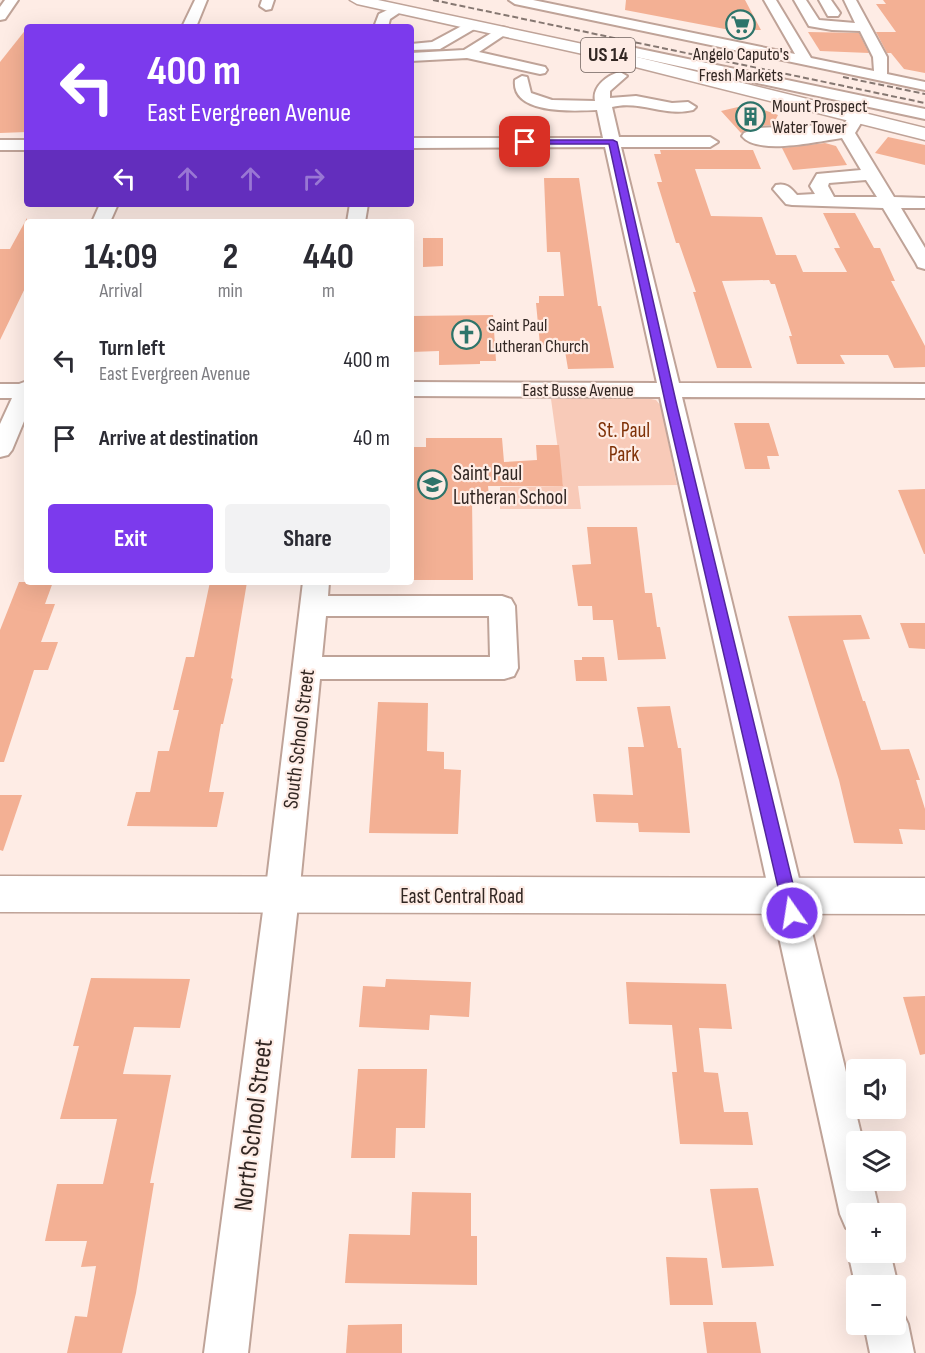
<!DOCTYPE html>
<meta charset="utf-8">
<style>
:root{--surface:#fff;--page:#f2f2f3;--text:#2b2b33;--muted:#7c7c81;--accent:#7c3aed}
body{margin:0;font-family:"Sofia Sans Condensed",sans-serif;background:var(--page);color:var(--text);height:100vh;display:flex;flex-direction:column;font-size:22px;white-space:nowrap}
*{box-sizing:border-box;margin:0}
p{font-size:20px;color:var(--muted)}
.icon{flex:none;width:33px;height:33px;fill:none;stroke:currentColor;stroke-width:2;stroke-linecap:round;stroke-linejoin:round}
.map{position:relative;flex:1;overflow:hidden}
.drawer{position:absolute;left:24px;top:219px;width:390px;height:366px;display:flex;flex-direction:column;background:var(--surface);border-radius:6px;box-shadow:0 6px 24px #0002}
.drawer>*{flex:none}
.top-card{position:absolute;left:24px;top:24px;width:390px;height:183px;border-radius:6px;box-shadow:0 6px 24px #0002;background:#7c3aed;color:#fff;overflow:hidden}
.tools{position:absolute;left:846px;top:1059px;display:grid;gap:12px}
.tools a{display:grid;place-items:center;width:60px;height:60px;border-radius:6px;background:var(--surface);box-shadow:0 6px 24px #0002;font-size:30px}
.pin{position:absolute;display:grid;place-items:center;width:51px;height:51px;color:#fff;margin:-26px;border-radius:12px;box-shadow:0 3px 9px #0006}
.me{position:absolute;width:66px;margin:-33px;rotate:347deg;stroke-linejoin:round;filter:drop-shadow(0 0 4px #0008)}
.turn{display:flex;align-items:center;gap:21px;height:126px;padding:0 24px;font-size:27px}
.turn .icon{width:78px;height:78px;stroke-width:2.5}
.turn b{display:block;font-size:42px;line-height:51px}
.lanes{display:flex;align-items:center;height:57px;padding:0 24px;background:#0003;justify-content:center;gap:30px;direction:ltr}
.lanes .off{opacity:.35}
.eta{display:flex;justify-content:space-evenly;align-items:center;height:102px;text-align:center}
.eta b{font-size:36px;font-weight:700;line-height:42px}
.primary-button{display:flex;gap:12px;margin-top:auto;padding:12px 24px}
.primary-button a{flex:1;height:69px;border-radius:6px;background:var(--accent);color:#fff;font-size:24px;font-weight:700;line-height:69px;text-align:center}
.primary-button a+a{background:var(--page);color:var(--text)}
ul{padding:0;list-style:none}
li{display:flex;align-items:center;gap:18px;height:78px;padding:0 24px}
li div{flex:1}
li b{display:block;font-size:22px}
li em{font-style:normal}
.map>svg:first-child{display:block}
.green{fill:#f8cab8}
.building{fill:#f3b094}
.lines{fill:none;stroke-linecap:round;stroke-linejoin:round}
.minor-casing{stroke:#bfa398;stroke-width:4}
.major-casing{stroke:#bfa398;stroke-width:3}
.minor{fill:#fff;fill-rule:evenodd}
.major{fill:#fff;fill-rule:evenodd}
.rail{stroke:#857771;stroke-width:2;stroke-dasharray:6 3;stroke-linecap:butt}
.route{fill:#7c3aed;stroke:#51269a;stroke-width:1.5}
.labels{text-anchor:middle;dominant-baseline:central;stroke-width:4.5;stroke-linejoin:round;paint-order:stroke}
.far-poi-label{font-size:18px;fill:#322723;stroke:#feece5;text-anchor:start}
.far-street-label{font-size:18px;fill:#322723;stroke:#feece5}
.shield{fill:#feece5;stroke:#6f625d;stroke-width:1.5}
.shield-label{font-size:20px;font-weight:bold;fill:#322723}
.park-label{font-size:21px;fill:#7f3208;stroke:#feece5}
.poi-label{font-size:21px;fill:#322723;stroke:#feece5;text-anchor:start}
.street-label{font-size:21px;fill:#322723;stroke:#feece5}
.near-street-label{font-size:26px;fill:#322723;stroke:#feece5}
</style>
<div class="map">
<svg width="925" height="1353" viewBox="0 0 925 1353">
<rect width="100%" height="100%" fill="#feece5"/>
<path class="green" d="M646 398 656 400 661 406 677 485 578 486 581 509H500V487L563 486 551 399Z"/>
<g class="building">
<path d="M626 0H745L761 30H730L625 10Z"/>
<path d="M883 0H925V73L904 69 891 53H887L876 32H896L876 4H886Z"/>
<path d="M27 28V132L0 133V62Z"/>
<path d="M808 32 859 33 869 53 820 51Z"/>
<path d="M753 106 778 115 773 125 756 126 741 133 721 111 738 107Z"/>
<path d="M888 137 925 145V165L875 153Z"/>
<path d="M825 143 836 146 847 165 793 170 782 148Z"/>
<path d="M660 150H753L761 169H695L711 216 762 217 776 255H796L803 272H847L834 248H840L823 213H855L874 248H880L895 281H891L925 346V367L894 368 888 355H840L845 364H797L789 336H792L775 284H771L769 280 722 281 752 368H717L693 292H696L679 243H676L657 182H662L654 154H661Z"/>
<path d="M544 178H579L598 306H601L614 368 568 369 564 345H540L536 303H539V296H564L560 252H547Z"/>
<path d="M27 218V284L0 340V249H10Z"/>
<path d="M423 238H443V266L423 267Z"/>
<path d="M493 315 496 361H480V364L439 365V351L411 352V316Z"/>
<path d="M734 423H769L779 456H767L770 469H745Z"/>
<path d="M426 438H502L504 462 537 460 536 445H559L563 486H488L489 497H472L473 580H411V447H426Z"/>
<path d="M925 489V554H924L898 490Z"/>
<path d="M587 527H637L645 593H652L657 627H660L666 659 618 660 613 620H593L592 606H578L572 565 591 564Z"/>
<path d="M19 582H53L45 604H55L41 642H58L48 670H34L4 762H0V630Z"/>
<path d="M210 582H247L231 678 233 679 223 724H221L209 792H224L217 827 127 826 136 792H150L158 751H169L179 710H173L186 657H194Z"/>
<path d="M861 615 870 639 843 640 863 701H865L881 750 909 749 920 780H916L925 809V830L899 829 903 844 854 843 839 780 788 616Z"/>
<path d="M900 623H925V649L909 648Z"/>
<path d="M582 657H604L607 681H576L574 660H582Z"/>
<path d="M378 702 428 703 427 751 444 752V769L461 770 458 834 369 833Z"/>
<path d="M670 706 678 748H681L690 833 639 832 638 823 596 822 593 794 633 795 628 747H644L637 707Z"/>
<path d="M0 795H22L3 851 0 850Z"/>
<path d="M91 978 190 979 180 1028 134 1027 123 1074 171 1075 150 1183H154L136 1293 122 1353H67L75 1316 87 1317 96 1266 81 1267 87 1241H45L57 1184H103L117 1119H60L79 1046H73Z"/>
<path d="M386 979 471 982 469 1017 430 1015 429 1030 359 1027 363 986 385 987Z"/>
<path d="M626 982 726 984 732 1029 699 1028 704 1072 718 1073 724 1112H748L753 1145 680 1144 672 1072H677L672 1025 629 1024Z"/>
<path d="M925 996V1054L920 1055 903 997Z"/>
<path d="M358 1069H427L425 1128H396L395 1158H351Z"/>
<path d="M758 1188 774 1266 722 1268 710 1189Z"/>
<path d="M412 1192 471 1193V1236H477V1285L345 1283 349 1234 410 1235Z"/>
<path d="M666 1257 707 1258 713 1305H670Z"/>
<path d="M703 1322H756L761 1353H707Z"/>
<path d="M402 1324V1353H346L348 1325Z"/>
</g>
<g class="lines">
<defs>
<g id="minor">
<path d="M5 0H18L5 19 0 20V7Z"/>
<path d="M195 0H207L196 27H182Z"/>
<path d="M262 0H274L271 9 266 10 260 6Z"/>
<path d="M509 0H533L795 54 764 0H776L811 58 874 71 873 57 860 31 832 30 809 26 794 0H806L819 20 855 23 844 0H856L887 57V74L925 82V90L515 4Z"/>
<path d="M819 0H831L840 13 838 16H828Z"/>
<path d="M398 5 405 9 390 19 388 27H374L379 14Z"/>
<path d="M471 21 478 25 476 28 440 49 411 50V44L432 42Z"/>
<path d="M501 27 506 28 508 31 506 34 479 52 545 67 547 70 545 73 540 74 467 58 411 61V53L464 50Z"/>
<path d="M602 41 925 109V119L604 50 597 54H587L585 51Z"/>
<path d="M620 72 627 76 610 91V98L636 96 672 103 688 102 696 107 693 110C665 117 640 100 612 107L619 137H710L718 142 710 147H621L679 383 925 384V398L682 397 863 1142H856V1180H872L880 1214H856V1233L846 1228 840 1214 660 397 411 396V382L657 383 605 147 411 148V138H603L597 110C574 111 511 115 515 80L522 76 527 77 531 93 552 100 595 101C592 87 607 75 620 72Z"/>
<path d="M856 113 864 118 855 133 894 197 925 198V208H901L925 248V269L918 267 916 263 883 208 792 205 786 204 773 189 776 185C786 183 790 187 797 195L815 194 810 186 817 174 861 170 842 138C819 141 758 156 742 136L744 133 757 128 844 124 850 115ZM866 180 877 197H834L828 186 829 183Z"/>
<rect x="0" y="140" width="27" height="10"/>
<path d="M100 204H118L110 222H92Z"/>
<path d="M350 204H368L365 222H347Z"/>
<path d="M27 381V414L12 450 8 455 0 457V424L12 398H0V384H19Z"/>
<path d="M303 582H329L328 596H502L511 599 515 606 518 668 514 676 504 679H320L299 896 248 1353H204L265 896ZM326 616H489L490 657H322Z"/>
<path d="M856 1236V1252H890L898 1286 896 1293V1286H856V1288L848 1252Z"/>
<path d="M896 1306 901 1309 908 1324 914 1353H870L864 1324H896Z"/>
</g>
<g id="major">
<path d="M350 0H378L592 46 925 128V140L592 56 357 4Z"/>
<path d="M0 876 925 878V914L0 912Z"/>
</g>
</defs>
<use href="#minor" class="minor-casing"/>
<use href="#major" class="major-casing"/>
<use href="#minor" class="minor"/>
<use href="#major" class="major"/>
<g class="rail">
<path d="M433 0 925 103"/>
<path d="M843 77 925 94"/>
</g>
</g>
<path class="route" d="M525 140H613L617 142 677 406 800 913 798 918 792 921 786 918 784 913 666 406 609 144H522V141Z"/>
<defs>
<symbol id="supermarket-ring" viewBox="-11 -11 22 22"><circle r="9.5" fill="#feece5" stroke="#2e746a" stroke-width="1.5"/><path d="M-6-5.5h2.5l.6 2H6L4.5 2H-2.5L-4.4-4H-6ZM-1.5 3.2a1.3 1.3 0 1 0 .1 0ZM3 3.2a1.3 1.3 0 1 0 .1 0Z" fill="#2e746a"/></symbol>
<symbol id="building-ring" viewBox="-11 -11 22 22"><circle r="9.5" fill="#feece5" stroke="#2e746a" stroke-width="1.5"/><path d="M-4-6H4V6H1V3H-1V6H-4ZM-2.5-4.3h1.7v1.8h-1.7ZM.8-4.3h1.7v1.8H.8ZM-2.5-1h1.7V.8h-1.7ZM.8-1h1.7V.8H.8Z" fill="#2e746a"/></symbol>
<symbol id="church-ring" viewBox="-11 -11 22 22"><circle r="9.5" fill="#feece5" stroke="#2e746a" stroke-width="1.5"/><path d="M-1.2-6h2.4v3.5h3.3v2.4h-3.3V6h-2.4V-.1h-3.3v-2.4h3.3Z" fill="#2e746a"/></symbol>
<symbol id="school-ring" viewBox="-11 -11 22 22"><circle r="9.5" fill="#feece5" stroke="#2e746a" stroke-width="1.5"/><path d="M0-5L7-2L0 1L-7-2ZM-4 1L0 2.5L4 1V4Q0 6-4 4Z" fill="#2e746a"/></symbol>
</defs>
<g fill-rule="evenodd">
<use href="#supermarket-ring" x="724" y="8" width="33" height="33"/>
<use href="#building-ring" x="734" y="100" width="33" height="33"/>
<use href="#church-ring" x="450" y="318" width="33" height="33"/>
<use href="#school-ring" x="416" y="468" width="33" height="33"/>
</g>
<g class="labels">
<g class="far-poi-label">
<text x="741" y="54" text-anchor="middle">Angelo Caputo's<tspan x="741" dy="21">Fresh Markets</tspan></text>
<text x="772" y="106">Mount Prospect<tspan x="772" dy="21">Water Tower</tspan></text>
<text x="488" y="325">Saint Paul<tspan x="488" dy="21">Lutheran Church</tspan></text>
</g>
<g class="far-street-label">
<text x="578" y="390">East Busse Avenue</text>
</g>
<rect class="shield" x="581" y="38" width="54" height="34" rx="4.5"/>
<g class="shield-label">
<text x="608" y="55">US 14</text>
</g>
<g class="park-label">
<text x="624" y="430">St. Paul<tspan x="624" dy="24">Park</tspan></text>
</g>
<g class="poi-label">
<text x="453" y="473">Saint Paul<tspan x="453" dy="24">Lutheran School</tspan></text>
</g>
<g class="street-label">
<text transform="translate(299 739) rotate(-83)">South School Street</text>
<text x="462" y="896">East Central Road</text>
</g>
<g class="near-street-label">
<text transform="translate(254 1125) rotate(-83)">North School Street</text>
</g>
</g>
</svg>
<div class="tools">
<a><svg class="icon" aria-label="sound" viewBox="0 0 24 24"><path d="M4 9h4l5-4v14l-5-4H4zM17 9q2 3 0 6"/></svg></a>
<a><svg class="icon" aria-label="layers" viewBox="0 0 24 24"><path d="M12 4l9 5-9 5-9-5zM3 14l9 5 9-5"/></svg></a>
<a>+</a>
<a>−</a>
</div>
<div class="pin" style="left:525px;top:142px;background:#d93025"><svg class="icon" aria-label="arrive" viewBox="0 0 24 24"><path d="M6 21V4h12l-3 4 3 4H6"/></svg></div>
<svg class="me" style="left:792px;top:913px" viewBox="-20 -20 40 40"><circle r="17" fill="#7c3aed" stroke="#fff" stroke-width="3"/><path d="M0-11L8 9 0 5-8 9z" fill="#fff"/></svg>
<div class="top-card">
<div class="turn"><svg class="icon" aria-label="left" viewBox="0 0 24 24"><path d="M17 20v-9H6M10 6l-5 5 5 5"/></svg><div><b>400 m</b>East Evergreen Avenue</div></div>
<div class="lanes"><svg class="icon" aria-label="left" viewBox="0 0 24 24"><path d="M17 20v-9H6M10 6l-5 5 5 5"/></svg><svg class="icon off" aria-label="ahead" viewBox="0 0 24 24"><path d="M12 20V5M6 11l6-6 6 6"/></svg><svg class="icon off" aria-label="ahead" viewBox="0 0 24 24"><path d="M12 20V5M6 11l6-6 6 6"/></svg><svg class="icon off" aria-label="right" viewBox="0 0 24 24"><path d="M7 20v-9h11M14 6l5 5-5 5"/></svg></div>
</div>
<section class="drawer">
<div class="eta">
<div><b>14:09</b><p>Arrival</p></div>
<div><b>2</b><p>min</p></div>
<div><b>440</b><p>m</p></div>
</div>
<ul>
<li><svg class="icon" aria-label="left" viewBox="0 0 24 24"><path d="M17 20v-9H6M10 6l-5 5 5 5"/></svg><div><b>Turn left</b><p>East Evergreen Avenue</p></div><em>400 m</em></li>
<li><svg class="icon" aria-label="arrive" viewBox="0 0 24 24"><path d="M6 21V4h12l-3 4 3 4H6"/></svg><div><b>Arrive at destination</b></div><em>40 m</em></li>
</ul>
<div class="primary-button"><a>Exit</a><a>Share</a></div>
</section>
</div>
